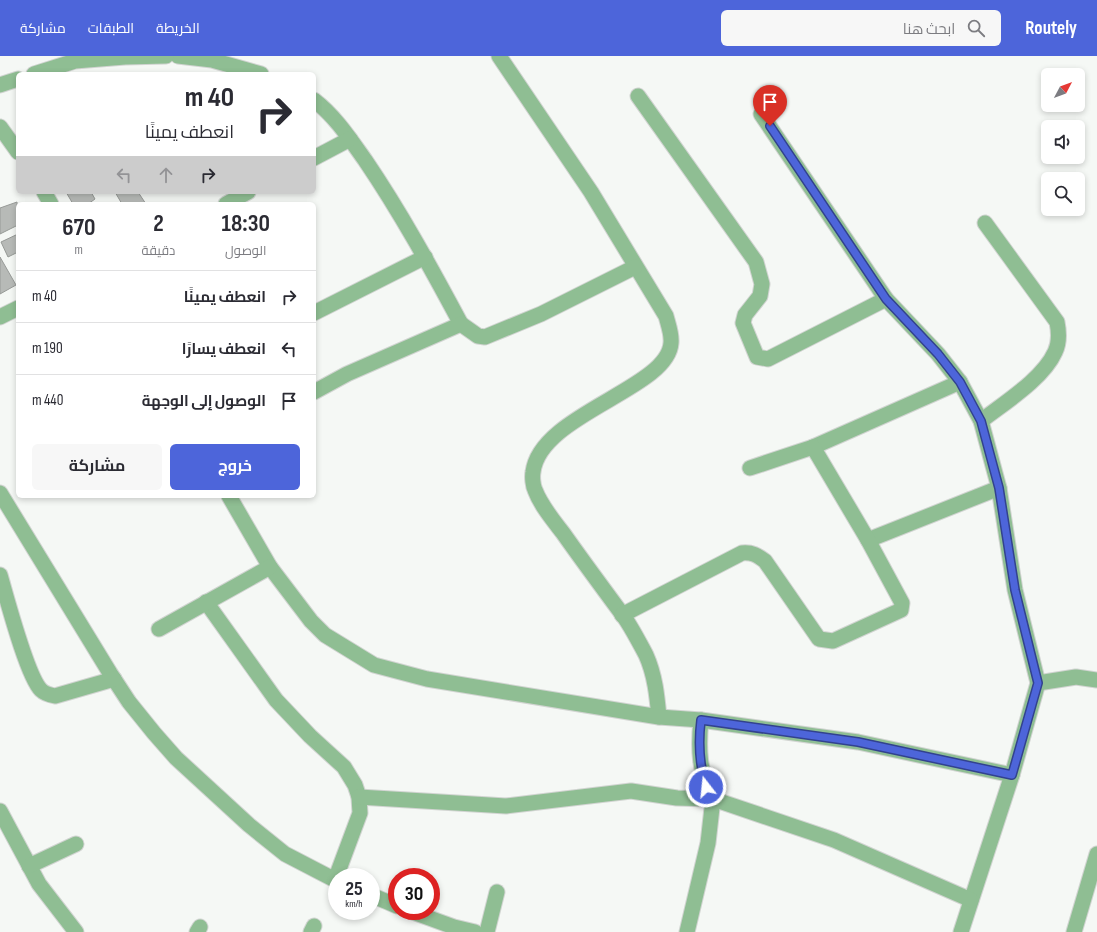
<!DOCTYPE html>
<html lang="ar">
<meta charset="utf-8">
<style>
:root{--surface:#fff;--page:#f7f7f7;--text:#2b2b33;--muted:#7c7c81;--line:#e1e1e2;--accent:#4d65da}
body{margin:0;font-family:"Sofia Sans Condensed",Cairo,sans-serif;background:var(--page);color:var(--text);direction:rtl;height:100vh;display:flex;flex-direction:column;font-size:15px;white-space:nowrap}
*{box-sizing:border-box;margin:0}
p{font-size:13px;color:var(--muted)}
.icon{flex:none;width:22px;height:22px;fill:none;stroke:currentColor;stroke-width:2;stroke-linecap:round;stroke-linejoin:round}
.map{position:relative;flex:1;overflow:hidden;direction:ltr}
.panel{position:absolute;left:16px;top:146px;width:300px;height:296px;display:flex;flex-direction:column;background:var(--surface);border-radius:6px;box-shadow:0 2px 6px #0003;direction:rtl}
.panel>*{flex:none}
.hud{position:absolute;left:16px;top:16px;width:300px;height:122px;border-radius:6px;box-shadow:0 2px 6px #0003;direction:rtl;background:#fff;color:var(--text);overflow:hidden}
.needle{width:26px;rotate:49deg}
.tools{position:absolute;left:1041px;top:12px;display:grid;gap:8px}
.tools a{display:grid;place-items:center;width:44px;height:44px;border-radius:6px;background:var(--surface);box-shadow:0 2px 6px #0003;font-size:20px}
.speed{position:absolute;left:328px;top:812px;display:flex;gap:8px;font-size:20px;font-weight:700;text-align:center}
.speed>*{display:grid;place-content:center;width:52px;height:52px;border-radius:50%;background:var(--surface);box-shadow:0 2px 6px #0003;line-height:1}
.speed small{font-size:10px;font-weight:400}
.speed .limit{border:6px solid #d22;background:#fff;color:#111}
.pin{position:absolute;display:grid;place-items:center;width:34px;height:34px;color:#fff;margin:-41px -17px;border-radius:50% 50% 50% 0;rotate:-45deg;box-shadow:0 0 4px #0007}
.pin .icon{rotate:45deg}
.me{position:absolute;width:44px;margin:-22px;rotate:344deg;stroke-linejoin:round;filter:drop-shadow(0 0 3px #0008)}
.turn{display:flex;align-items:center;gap:14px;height:84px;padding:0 16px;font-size:18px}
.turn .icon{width:52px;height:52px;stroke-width:2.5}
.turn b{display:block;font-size:28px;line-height:34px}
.lanes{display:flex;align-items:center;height:38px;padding:0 16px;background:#0003;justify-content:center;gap:20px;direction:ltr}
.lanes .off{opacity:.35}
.eta{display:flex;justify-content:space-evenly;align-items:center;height:68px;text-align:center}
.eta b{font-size:24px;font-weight:700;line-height:28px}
.cta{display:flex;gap:8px;margin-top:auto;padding:8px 16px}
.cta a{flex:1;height:46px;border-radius:6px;background:var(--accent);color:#fff;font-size:16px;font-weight:700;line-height:46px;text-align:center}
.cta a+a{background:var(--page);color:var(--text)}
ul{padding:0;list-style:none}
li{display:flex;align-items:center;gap:12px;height:52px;padding:0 16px;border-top:1px solid var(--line)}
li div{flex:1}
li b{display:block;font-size:15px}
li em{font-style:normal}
header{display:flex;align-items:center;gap:24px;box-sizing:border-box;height:56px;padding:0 20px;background:var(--accent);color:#fff}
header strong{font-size:19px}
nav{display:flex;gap:22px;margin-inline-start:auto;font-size:14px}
.search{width:280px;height:36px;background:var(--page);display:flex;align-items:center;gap:10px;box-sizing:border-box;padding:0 14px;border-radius:6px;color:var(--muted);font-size:15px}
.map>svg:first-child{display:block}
.building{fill:#b7bab7;stroke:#979a97}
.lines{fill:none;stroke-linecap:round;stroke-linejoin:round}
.minor-casing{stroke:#d1d4d1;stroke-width:17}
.minor{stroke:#8fbe93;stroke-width:15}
.route-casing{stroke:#32428e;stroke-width:10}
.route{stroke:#4d65da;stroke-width:7}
</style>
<header>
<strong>Routely</strong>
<div class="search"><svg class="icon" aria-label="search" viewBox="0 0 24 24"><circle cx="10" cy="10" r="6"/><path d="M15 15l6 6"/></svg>ابحث هنا</div>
<nav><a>الخريطة</a><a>الطبقات</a><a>مشاركة</a></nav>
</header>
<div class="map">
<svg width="1097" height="876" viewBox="0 0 1097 876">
<rect width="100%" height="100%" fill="#f5f8f5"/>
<g class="building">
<path d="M66 136H91L95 143 88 148H73Z"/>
<path d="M115 136H138L146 148H122Z"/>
<path d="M17 146 18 169 0 178V152Z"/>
<path d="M18 178V196L8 201 1 186Z"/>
<path d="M0 201 16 229 0 238Z"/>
</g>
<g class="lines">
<defs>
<g id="minor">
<path d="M178 0 212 4 261 18"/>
<path d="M499 0 591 136 666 260C668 268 672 278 671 287 668 333 540 358 533 416 532 421 533 430 535 434 541 450 553 464 563 477 582 504 602 531 622 558 631 570 639 586 646 599 655 619 657 640 659 661"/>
<path d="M34 18 75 5 125 1 166 0"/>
<path d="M0 29 18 23"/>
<path d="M638 40 756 206 762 228 760 240 745 259 743 267 757 301 768 303 886 243"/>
<path d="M314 44C335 60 350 83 365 104 401 157 431 212 461 268"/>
<path d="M761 58 886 243 938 298 960 326 981 365 999 432 1015 534 1038 627 1012 719 961 876"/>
<path d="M0 71 18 96"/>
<path d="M314 102 350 83"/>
<path d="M44 136 51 148"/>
<path d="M226 148 248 136"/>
<path d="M314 257 425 201"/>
<path d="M0 261 18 252"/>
<path d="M314 336 347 318 461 268 478 280 485 281 541 258 635 211"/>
<path d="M981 365C1004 347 1043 323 1055 296 1060 286 1059 276 1057 266L985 167"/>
<path d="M750 412 813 391 960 326"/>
<path d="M0 437 110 617 129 646 154 677 176 702 249 769 285 798 337 825"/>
<path d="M229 440 270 511 311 565 325 579 374 609 427 623 659 661 701 664 858 686 1012 719"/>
<path d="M868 484 999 432"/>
<path d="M0 519C7 543 27 620 41 634 45 638 50 639 55 640L114 623"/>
<path d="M206 546 276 644 310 680 344 711 355 729 359 741 360 757 335 824"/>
<path d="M622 559 742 497C752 496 757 499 765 505L819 583 833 585 901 554 902 547 868 484 813 391"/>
<path d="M159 573 270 511"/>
<path d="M1038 627 1076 621 1097 624"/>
<path d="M701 664C698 693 699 717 713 743L834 784 971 844"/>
<path d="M359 741 506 750 631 735 677 742 713 743 708 787 687 876"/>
<path d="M0 755 39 828 76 876"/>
<path d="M29 810 76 788"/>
<path d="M371 839 397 850"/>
<path d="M410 855 454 871 475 876"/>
<path d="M197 876 200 871"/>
<path d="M311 876 314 870"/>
<path d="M487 876 497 836"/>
<path d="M1074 876 1097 798"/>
</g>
</defs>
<use href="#minor" class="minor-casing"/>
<use href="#minor" class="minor"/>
</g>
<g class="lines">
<defs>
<path id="route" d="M706 731C699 708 698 688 701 664L858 686 1012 719 1038 627 1015 534 999 432 981 365 960 326 938 298 886 243 770 70"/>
</defs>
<use href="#route" class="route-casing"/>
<use href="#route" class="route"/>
</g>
</svg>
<div class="tools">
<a><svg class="needle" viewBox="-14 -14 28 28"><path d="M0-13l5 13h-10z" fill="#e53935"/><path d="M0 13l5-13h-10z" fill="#7c7c81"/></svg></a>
<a><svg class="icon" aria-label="sound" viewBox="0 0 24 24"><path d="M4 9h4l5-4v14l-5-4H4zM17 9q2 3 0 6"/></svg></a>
<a><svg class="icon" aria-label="search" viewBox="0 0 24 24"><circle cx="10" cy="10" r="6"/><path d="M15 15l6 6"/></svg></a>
</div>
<div class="speed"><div>25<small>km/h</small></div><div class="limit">30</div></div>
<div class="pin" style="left:770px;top:70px;background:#d93025"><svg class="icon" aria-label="arrive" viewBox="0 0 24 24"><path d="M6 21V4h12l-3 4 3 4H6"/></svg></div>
<svg class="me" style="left:706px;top:731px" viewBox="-20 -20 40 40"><circle r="17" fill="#4d65da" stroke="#fff" stroke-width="3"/><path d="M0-11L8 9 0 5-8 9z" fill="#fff"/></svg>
<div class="hud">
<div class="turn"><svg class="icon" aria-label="right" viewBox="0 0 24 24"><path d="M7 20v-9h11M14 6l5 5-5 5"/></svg><div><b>40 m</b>انعطف يمينًا</div></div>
<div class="lanes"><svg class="icon off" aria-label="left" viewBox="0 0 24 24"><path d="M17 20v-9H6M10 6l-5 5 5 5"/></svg><svg class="icon off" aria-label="ahead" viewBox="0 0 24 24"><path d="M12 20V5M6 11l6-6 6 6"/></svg><svg class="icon" aria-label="right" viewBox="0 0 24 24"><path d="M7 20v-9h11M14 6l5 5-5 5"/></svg></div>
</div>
<section class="panel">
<div class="eta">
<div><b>18:30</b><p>الوصول</p></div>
<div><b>2</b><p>دقيقة</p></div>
<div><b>670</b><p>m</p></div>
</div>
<ul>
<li><svg class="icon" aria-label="right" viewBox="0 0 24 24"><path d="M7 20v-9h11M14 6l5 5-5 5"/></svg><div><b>انعطف يمينًا</b></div><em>40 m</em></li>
<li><svg class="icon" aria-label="left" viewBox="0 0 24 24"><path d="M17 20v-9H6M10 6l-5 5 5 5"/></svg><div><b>انعطف يسارًا</b></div><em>190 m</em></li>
<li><svg class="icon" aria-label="arrive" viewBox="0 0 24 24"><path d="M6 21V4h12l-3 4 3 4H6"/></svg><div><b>الوصول إلى الوجهة</b></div><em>440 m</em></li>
</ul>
<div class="cta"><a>خروج</a><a>مشاركة</a></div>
</section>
</div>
